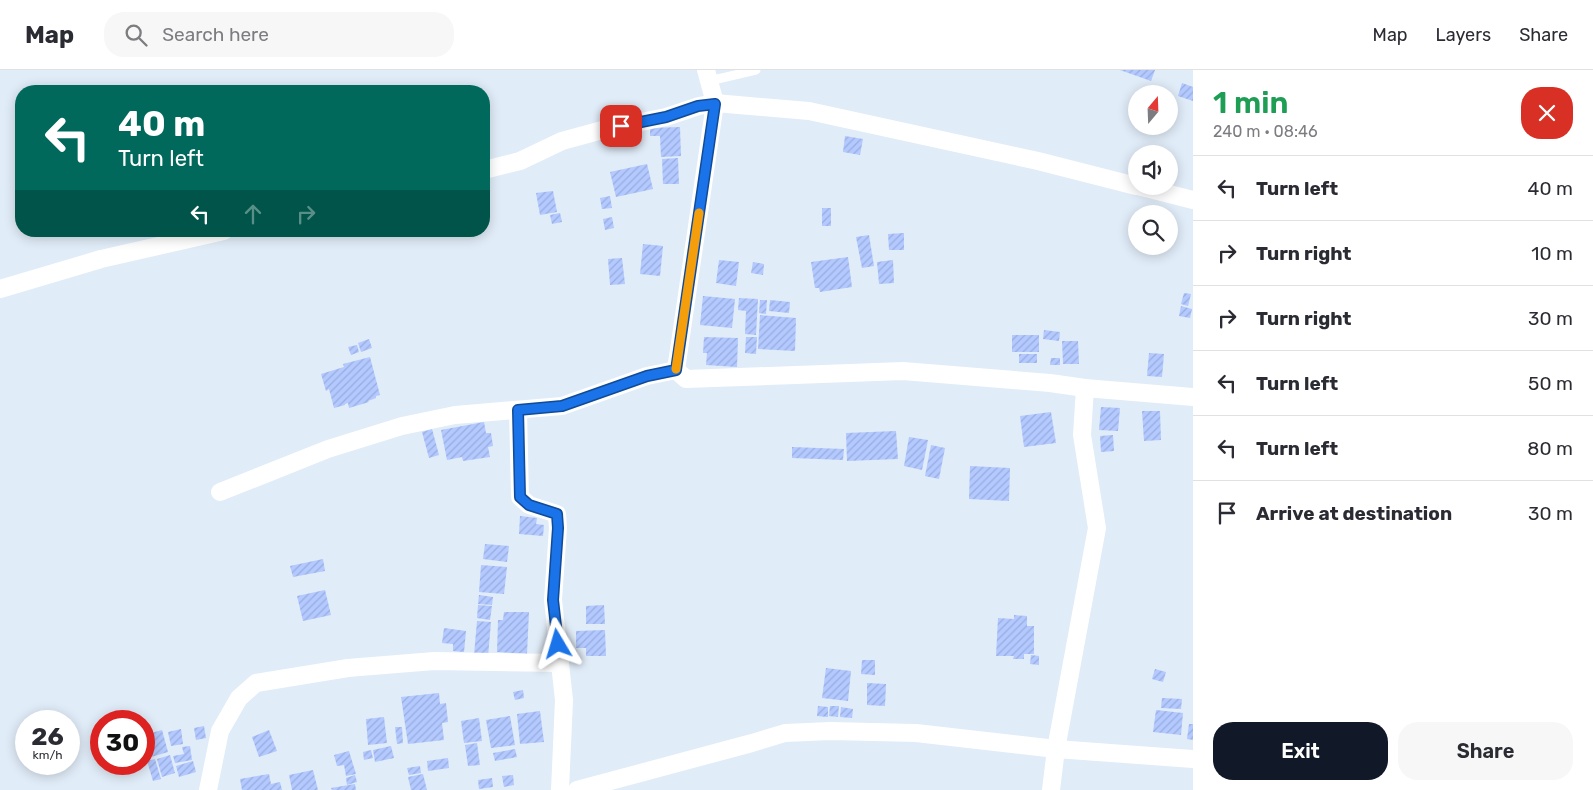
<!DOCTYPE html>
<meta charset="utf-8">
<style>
:root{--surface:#fff;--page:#f7f7f7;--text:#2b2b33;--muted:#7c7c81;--line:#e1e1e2;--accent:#111827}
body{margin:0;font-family:Rubik,sans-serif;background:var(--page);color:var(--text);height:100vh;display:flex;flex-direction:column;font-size:19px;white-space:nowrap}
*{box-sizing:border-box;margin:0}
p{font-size:16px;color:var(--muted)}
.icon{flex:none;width:28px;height:28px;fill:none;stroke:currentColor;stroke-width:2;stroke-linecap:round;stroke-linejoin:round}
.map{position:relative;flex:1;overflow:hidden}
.side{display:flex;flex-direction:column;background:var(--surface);width:400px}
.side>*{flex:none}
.guide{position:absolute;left:15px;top:15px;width:475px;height:152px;border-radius:20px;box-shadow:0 2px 12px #0003;background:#00695c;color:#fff;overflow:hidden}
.needle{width:32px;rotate:19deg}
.controls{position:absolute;left:1128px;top:15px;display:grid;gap:10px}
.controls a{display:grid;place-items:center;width:50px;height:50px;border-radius:50%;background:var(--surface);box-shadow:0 2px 12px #0003;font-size:25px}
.speed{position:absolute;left:15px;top:640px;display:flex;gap:10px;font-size:25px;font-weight:700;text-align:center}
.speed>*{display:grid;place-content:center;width:65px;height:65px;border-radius:50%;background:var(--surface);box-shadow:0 2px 12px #0003;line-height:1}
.speed small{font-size:12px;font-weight:400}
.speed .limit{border:8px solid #d22;background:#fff;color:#111}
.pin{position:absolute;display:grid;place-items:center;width:42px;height:42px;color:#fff;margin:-21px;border-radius:10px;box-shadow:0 2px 8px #0006}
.me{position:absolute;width:55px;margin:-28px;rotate:353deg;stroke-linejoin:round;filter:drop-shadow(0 0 4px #0008)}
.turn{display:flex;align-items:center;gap:18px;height:105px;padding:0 20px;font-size:22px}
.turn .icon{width:65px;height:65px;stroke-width:2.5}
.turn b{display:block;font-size:35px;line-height:42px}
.lanes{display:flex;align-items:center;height:48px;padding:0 20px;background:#0003;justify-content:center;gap:25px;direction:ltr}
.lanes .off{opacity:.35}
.round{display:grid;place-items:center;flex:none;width:52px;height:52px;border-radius:20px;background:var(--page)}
.headline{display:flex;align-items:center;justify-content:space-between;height:85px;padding:0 20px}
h1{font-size:30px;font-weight:600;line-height:38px;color:#1e9e55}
.button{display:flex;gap:10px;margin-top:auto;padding:10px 20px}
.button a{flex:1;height:58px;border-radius:20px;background:var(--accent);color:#fff;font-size:20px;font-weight:600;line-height:58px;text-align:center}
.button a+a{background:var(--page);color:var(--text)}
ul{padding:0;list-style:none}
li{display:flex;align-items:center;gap:15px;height:65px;padding:0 20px;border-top:1px solid var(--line)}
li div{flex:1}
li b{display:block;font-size:19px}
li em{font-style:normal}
header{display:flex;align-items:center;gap:30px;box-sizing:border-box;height:70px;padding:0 25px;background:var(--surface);border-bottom:1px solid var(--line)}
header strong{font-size:24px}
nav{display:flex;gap:28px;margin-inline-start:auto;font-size:18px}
.search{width:350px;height:45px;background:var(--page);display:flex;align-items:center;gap:12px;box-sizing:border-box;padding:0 18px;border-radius:20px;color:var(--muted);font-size:19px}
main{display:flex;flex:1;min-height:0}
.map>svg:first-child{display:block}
.building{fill:url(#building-hatch)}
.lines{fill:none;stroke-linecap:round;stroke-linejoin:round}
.lane{stroke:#fff;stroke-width:9}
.street{stroke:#fff;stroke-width:18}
.route-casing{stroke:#114b97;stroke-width:12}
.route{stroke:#1a73e8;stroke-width:9}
.slow{stroke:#f59e0b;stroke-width:9}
</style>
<header>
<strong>Map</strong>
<div class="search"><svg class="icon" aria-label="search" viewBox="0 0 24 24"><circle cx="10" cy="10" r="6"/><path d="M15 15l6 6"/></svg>Search here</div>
<nav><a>Map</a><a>Layers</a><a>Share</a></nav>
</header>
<main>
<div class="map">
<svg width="1193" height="720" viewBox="0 0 1193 720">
<defs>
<pattern id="building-hatch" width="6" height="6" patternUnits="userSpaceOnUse" patternTransform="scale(1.25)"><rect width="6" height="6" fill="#b3c9ff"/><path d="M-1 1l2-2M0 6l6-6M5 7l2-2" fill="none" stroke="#99addc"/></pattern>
</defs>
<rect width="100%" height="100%" fill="#e0ecf8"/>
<g class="building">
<path d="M1120 0H1155L1151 11Z"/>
<path d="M1182 13 1193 17V31L1178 26Z"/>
<path d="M680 57 681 86 661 87 660 66H650V58Z"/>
<path d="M845 66 863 69 860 85 843 82Z"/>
<path d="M678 88 679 114H663L662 89Z"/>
<path d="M647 94 653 119 616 127 610 102Z"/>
<path d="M553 121 557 142 540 145 536 123Z"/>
<path d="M610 126 612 138 602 139 600 128Z"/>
<rect x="822" y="138" width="9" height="18"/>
<path d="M560 143 562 152 552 154 550 145Z"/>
<path d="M612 147 614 158 605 160 603 149Z"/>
<path d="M904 163V180H889L888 164Z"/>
<path d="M869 165 874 196 862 198 856 167Z"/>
<path d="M643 174 663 176 660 206 640 204Z"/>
<path d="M848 187 852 217 820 222 819 218H815L811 192Z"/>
<path d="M622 188 625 214 610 215 608 189Z"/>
<path d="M719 190 739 192 736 216 716 213Z"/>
<path d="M893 190 894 213 879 214 877 192Z"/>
<path d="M753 192 764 194 763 205 751 203Z"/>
<path d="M1184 223 1191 224 1188 236 1181 234Z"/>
<path d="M703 226 735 229 732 258 700 255Z"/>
<path d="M739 228 758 229 756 265 745 264 746 241 738 240Z"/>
<path d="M760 230H767L766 244 759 243Z"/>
<path d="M770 230 790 232 789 243 769 241Z"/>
<path d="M1181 236 1192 239 1190 248 1179 246Z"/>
<path d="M760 245 796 248 795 281 758 279Z"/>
<path d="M1044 260 1060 262 1059 271 1043 269Z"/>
<rect x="1012" y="265" width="27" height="17"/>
<path d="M704 267 738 268 737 297 706 295 707 283H703Z"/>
<path d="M746 267H757L756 284 745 283Z"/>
<path d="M369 269 372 278 361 282 358 273Z"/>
<path d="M1062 271H1078L1079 294H1063Z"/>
<path d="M357 275 359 282 351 285 348 277Z"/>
<path d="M1149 283 1164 284 1162 307 1147 306Z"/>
<rect x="1019" y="284" width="18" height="9"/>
<path d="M370 287 380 325 376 326V328L368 331 369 332 349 338 348 333 345 334V335L334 338 329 319 326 321 321 304 344 297 343 294Z"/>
<path d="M1051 288H1060V295H1050Z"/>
<path d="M1101 337 1120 338 1118 361 1099 360Z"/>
<path d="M1142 341H1160L1161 370 1144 371Z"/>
<path d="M1051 342 1056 373 1024 377 1020 346Z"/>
<path d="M484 352 486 363H491L493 376 488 377 490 387 463 391 462 387 447 390 441 360Z"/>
<path d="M432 359 439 385 429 388 422 362Z"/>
<path d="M896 361 898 389 847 391 846 363Z"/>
<path d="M1113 365 1114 381 1101 382 1100 366Z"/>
<path d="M909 367 928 370 922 400 904 396Z"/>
<path d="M931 375 945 378 939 409 925 406Z"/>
<path d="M792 377 844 379 843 390 792 388Z"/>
<path d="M970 396 1010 398 1009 431 969 429Z"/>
<path d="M520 446 537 448 536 454 544 455 543 466 519 464Z"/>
<path d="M485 474 509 476 507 492 483 489Z"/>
<path d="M323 489 325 501 293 507 290 496Z"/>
<path d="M481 495 507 497 504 524 479 522Z"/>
<path d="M325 520 331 545 303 551 297 526Z"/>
<path d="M479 525 493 527 492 535 478 534Z"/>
<path d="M478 535 492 536 490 550 477 548Z"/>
<path d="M604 535 605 554H586V536Z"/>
<path d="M504 542H529L527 584 497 582 498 550H503Z"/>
<path d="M1014 545 1027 546V556H1034V584H1024V589H1013L1014 586H996L998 548 1014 549Z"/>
<path d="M477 551 491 552 488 587 474 585Z"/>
<path d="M444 558 466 561 464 582 453 581V574L442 573Z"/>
<path d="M605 560 606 586H586V578H576V561Z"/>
<path d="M1031 585 1039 586V595L1030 594Z"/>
<path d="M862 590H875V605L861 604Z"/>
<path d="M826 598 851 601 848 631 822 628Z"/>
<path d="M1155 599 1166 602 1163 612 1152 609Z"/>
<path d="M867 613 886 614 885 636 867 635Z"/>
<path d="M523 620 524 628 515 630 513 622Z"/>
<path d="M439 623 440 634 446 633 448 652 442 653 444 670 408 674 401 627Z"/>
<path d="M1162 628 1182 629 1181 639 1161 638Z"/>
<path d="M818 636 828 637V647L817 646Z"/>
<path d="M830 636H839L838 647 829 646Z"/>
<path d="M841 637 853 639 852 648 840 647Z"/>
<path d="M1156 640 1183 643 1181 665 1153 662Z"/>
<path d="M540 641 544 672 520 674 517 644Z"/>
<path d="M510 646 515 675 491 678 486 650Z"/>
<path d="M384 647 387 673 368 675 366 649Z"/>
<path d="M479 648 482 671 464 673 461 651Z"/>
<path d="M1189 654H1193V670L1187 669Z"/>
<path d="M204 656 206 668 196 670 194 658Z"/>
<path d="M395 657H402L403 673 397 674Z"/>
<path d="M181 659 183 674 171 676 168 662Z"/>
<path d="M162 660 168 682 151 687 144 665Z"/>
<path d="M269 660 277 681 259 687 252 667Z"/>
<path d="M477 673 480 695 468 696 465 675Z"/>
<path d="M190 676 192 690 175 693 173 686 184 684 182 677Z"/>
<path d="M391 676 394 688 375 692 373 680Z"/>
<path d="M515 679 517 687 495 691 493 683Z"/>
<path d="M371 680 373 688 364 690 363 682Z"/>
<path d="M349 681 356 704 346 706 344 695 337 696 334 685Z"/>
<path d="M170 685 175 703 162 707 157 689Z"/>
<path d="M448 688 449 698 428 701 427 691Z"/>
<path d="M155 689 161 709 153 711 147 691Z"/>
<path d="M193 691 196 702 179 707 176 696Z"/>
<path d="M420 696 421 703 409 705 407 698Z"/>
<path d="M313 700 318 720H292L289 705Z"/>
<path d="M269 704 271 714 280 712 282 720H242L240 709Z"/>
<path d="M423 704 427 720H411L408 707Z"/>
<path d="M355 705 357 712 347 715 346 708Z"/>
<path d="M513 705 514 715 504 717 502 706Z"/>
<path d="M492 708 493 717 479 719 478 710Z"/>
<path d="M355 714 356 720H332L331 718Z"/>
</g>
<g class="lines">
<path class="lane" d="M709 11 756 0"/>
<g class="street">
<path d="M706 0 715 33 676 300 686 309 903 301 1050 313 1085 318 1082 365 1097 458 1056 679 1051 720"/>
<path d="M484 100 520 91 562 71 606 59 666 47 699 36 715 33 809 41 1038 91 1136 116"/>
<path d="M1138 116 1193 130"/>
<path d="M0 219 101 189 224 161"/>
<path d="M1085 318 1193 327"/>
<path d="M518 340 520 427 529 435 557 444 558 458 553 530 564 630 560 720"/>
<path d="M220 422 328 379 402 356 455 345 562 336 647 306 676 300"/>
<path d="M208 720 220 661 239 628 256 613 348 598 434 591 560 593"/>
<path d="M577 720 752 673 785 663 830 661 916 663 1056 679 1193 689"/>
</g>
</g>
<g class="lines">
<defs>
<path id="route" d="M558 574 553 530 558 458 557 444 529 435 520 427 518 340 562 336 647 306 676 300 715 34 698 36 666 47 621 56"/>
</defs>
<use href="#route" class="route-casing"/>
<use href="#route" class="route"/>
<path class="slow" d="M676 299 699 143"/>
</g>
</svg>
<div class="controls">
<a><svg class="needle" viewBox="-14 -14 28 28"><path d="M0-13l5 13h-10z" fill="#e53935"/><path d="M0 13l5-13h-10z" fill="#7c7c81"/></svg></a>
<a><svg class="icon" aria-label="sound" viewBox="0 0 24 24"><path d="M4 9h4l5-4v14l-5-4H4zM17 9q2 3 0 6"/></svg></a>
<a><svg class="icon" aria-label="search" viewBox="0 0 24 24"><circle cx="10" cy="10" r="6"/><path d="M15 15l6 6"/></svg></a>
</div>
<div class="speed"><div>26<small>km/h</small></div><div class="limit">30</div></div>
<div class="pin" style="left:621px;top:56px;background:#d93025"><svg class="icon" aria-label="arrive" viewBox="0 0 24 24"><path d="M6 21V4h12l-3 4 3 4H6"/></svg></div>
<svg class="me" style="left:558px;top:574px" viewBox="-20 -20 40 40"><path d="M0-17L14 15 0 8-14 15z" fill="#1a73e8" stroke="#fff" stroke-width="4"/></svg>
<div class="guide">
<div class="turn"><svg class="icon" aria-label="left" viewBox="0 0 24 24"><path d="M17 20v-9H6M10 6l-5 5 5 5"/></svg><div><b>40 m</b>Turn left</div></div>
<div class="lanes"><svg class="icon" aria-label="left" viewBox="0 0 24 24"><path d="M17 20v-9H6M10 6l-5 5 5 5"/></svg><svg class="icon off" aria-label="ahead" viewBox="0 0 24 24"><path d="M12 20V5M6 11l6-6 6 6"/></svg><svg class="icon off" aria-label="right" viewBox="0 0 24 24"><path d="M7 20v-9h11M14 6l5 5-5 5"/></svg></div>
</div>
</div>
<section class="side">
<div class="headline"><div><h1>1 min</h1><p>240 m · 08:46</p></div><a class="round" style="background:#d93025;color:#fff"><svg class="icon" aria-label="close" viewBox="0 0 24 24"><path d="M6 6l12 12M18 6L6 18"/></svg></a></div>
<ul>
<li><svg class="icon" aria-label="left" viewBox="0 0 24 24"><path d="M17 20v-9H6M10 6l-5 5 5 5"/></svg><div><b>Turn left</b></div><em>40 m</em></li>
<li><svg class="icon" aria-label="right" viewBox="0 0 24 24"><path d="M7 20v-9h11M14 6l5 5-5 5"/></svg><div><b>Turn right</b></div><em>10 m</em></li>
<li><svg class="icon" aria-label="right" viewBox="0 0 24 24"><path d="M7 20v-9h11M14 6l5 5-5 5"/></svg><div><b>Turn right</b></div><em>30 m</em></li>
<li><svg class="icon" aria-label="left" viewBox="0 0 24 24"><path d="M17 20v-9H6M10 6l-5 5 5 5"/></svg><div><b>Turn left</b></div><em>50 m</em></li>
<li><svg class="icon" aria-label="left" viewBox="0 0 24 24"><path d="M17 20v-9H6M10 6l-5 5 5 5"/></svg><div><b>Turn left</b></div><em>80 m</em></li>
<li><svg class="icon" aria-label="arrive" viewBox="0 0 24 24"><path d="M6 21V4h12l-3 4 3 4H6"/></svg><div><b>Arrive at destination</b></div><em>30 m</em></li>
</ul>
<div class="button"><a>Exit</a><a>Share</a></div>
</section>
</main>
